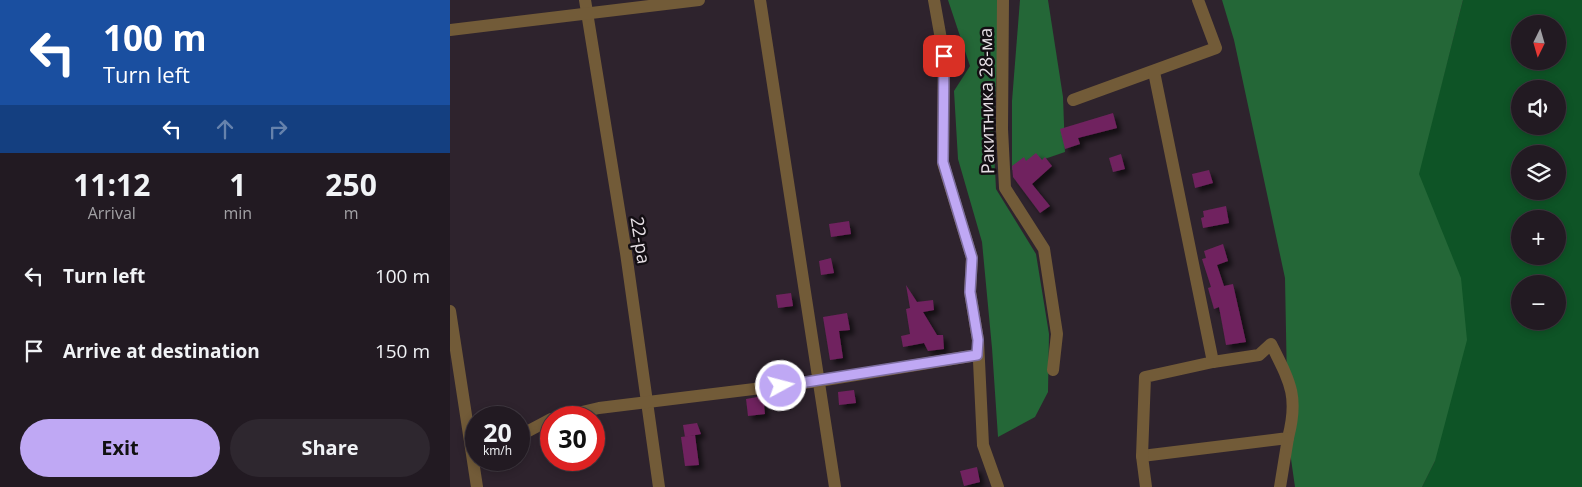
<!DOCTYPE html>
<meta charset="utf-8">
<style>
:root{--surface:#221a22;--page:#2e272f;--text:#f1f3f6;--muted:#a2a1a5;--line:#3f3840;--accent:#bfa8f4}
body{margin:0;font-family:"Open Sans",sans-serif;background:var(--page);color:var(--text);height:100vh;display:flex;flex-direction:column;font-size:19px;white-space:nowrap}
*{box-sizing:border-box;margin:0}
p{font-size:16px;color:var(--muted)}
.icon{flex:none;width:28px;height:28px;fill:none;stroke:currentColor;stroke-width:2;stroke-linecap:round;stroke-linejoin:round}
.map{position:relative;flex:1;overflow:hidden}
.side{display:flex;flex-direction:column;background:var(--surface);width:450px}
.side>*{flex:none}
.guide{background:#1a4fa0;color:#fff;overflow:hidden}
.needle{width:32px;rotate:185deg}
.fabs{position:absolute;left:1061px;top:15px;display:grid;gap:10px}
.fabs a{display:grid;place-items:center;width:55px;height:55px;border-radius:50%;background:var(--surface);box-shadow:0 2px 8px #0003,0 0 0 1px var(--line);font-size:25px}
.speed{position:absolute;left:15px;top:406px;display:flex;gap:10px;font-size:25px;font-weight:700;text-align:center}
.speed>*{display:grid;place-content:center;width:65px;height:65px;border-radius:50%;background:var(--surface);box-shadow:0 2px 8px #0003,0 0 0 1px var(--line);line-height:1}
.speed small{font-size:12px;font-weight:400}
.speed .limit{border:8px solid #d22;background:#fff;color:#111}
.pin{position:absolute;display:grid;place-items:center;width:42px;height:42px;color:#fff;margin:-21px;border-radius:10px;box-shadow:0 2px 8px #0006}
.me{position:absolute;width:55px;margin:-28px;rotate:83deg;stroke-linejoin:round;filter:drop-shadow(0 0 4px #0008)}
.turn{display:flex;align-items:center;gap:18px;height:105px;padding:0 20px;font-size:22px}
.turn .icon{width:65px;height:65px;stroke-width:2.5}
.turn b{display:block;font-size:35px;line-height:42px}
.lanes{display:flex;align-items:center;height:48px;padding:0 20px;background:#0003;justify-content:center;gap:25px;direction:ltr}
.lanes .off{opacity:.35}
.eta{display:flex;justify-content:space-evenly;align-items:center;height:85px;text-align:center}
.eta b{font-size:30px;font-weight:700;line-height:35px}
.action{display:flex;gap:10px;margin-top:auto;padding:10px 20px}
.action a{flex:1;height:58px;border-radius:30px;background:var(--accent);color:#111;font-size:20px;font-weight:700;line-height:58px;text-align:center}
.action a+a{background:var(--page);color:var(--text)}
ul{padding:0;list-style:none}
li{display:flex;align-items:center;gap:15px;height:75px;padding:0 20px}
li div{flex:1}
li b{display:block;font-size:19px}
li em{font-style:normal}
main{display:flex;flex:1;min-height:0}
.map>svg:first-child{display:block}
.green{fill:#0e5426;fill-rule:evenodd}
.forest{fill:#246737}
.building{fill:#6f235e;filter:url(#shadow)}
.lines{fill:none;stroke-linecap:round;stroke-linejoin:round}
.minor{stroke:#725b38;stroke-width:12}
.route-casing{stroke:#7c6d9f;stroke-width:12}
.route{stroke:#bfa8f4;stroke-width:9}
.labels{text-anchor:middle;dominant-baseline:central;stroke-width:5;stroke-linejoin:round;paint-order:stroke}
.street-label{font-size:18px;fill:#e7e0e6;stroke:#130e13}
</style>
<main>
<section class="side">
<div class="guide">
<div class="turn"><svg class="icon" aria-label="left" viewBox="0 0 24 24"><path d="M17 20v-9H6M10 6l-5 5 5 5"/></svg><div><b>100 m</b>Turn left</div></div>
<div class="lanes"><svg class="icon" aria-label="left" viewBox="0 0 24 24"><path d="M17 20v-9H6M10 6l-5 5 5 5"/></svg><svg class="icon off" aria-label="ahead" viewBox="0 0 24 24"><path d="M12 20V5M6 11l6-6 6 6"/></svg><svg class="icon off" aria-label="right" viewBox="0 0 24 24"><path d="M7 20v-9h11M14 6l5 5-5 5"/></svg></div>
</div>
<div class="eta">
<div><b>11:12</b><p>Arrival</p></div>
<div><b>1</b><p>min</p></div>
<div><b>250</b><p>m</p></div>
</div>
<ul>
<li><svg class="icon" aria-label="left" viewBox="0 0 24 24"><path d="M17 20v-9H6M10 6l-5 5 5 5"/></svg><div><b>Turn left</b></div><em>100 m</em></li>
<li><svg class="icon" aria-label="arrive" viewBox="0 0 24 24"><path d="M6 21V4h12l-3 4 3 4H6"/></svg><div><b>Arrive at destination</b></div><em>150 m</em></li>
</ul>
<div class="action"><a>Exit</a><a>Share</a></div>
</section>
<div class="map">
<svg width="1132" height="487" viewBox="0 0 1132 487">
<defs>
<filter id="shadow"><feDropShadow dx="4.5" dy="4.5" stdDeviation="2.5" flood-color="#0009"/></filter>
</defs>
<rect width="100%" height="100%" fill="#2e232d"/>
<path class="green" d="M1013 0H1132V487H972L985 461 968 174ZM1070 24H1108V61H1070ZM1070 89H1108V126H1070ZM1070 154H1108V191H1070ZM1070 219H1108V256H1070ZM1070 284H1108V321H1070Z"/>
<g class="forest">
<path d="M498 0H551L543 132 546 189 586 254 599 334 598 392 585 417 548 437 542 348 532 242 508 159 504 91 520 66Z"/>
<path d="M570 0H598L613 97 615 152 562 170V101Z"/>
<path d="M772 0H1013L969 174 1011 278 1017 340 985 461 972 487H845L838 438 835 278 784 40Z"/>
</g>
<g class="building">
<path d="M663 113 667 128 628 138 630 144 615 149 610 129Z"/>
<path d="M586 153 592 160 595 157 602 166 582 184 600 206 590 213 563 177 562 166 574 157 576 161Z"/>
<path d="M671 154 675 169 663 172 659 158Z"/>
<path d="M759 170 763 183 745 188 742 174Z"/>
<path d="M776 206 779 223 753 228 751 218 754 217 753 211Z"/>
<path d="M399 221 401 234 381 237 379 224Z"/>
<path d="M773 244 778 261 767 265 774 286 783 284 796 342 776 345 769 307 764 309 758 288 761 287 752 259 756 258 754 251Z"/>
<path d="M381 258 384 273 371 275 369 261Z"/>
<path d="M456 285 467 302 483 300 484 310 473 312 487 335H493L494 349 478 351 474 343 453 347 451 336 460 334 456 309 460 308Z"/>
<path d="M341 293 343 306 328 308 326 295Z"/>
<path d="M397 313 400 330 389 331 393 358 380 360 373 317Z"/>
<path d="M404 390 406 403 389 405 388 392Z"/>
<path d="M313 396 315 414 298 416 296 399Z"/>
<path d="M247 423 251 434 235 437 233 425Z"/>
<path d="M245 435 249 465 235 466 231 437Z"/>
<path d="M527 467 530 482 514 486 510 471Z"/>
</g>
<g class="lines">
<g class="minor">
<path d="M135 0 176 253 209 487"/>
<path d="M310 0 385 487"/>
<path d="M484 0 494 56 493 163 522 258 520 292 528 340 533 445 548 487"/>
<path d="M553 0 552 129 555 188 594 249 607 334 603 370"/>
<path d="M0 30 249 0"/>
<path d="M623 100 766 48 748 0"/>
<path d="M0 311 27 487"/>
<path d="M106 418 149 408 369 381 527 355"/>
<path d="M69 436 101 419"/>
<path d="M692 456 838 438C849 396 840 382 821 344L809 355 763 362"/>
<path d="M696 487 692 456 695 377 763 362 704 72"/>
<path d="M830 487 838 438"/>
</g>
</g>
<g class="lines">
<defs>
<path id="route" d="M331 386 527 355 528 340 520 292 522 258 493 162 494 56"/>
</defs>
<use href="#route" class="route-casing"/>
<use href="#route" class="route"/>
</g>
<g class="labels">
<g class="street-label">
<text transform="translate(536 101) rotate(-91)">Ракитника 28-ма</text>
<text transform="translate(191 240) rotate(81)">22-ра</text>
</g>
</g>
</svg>
<div class="fabs">
<a><svg class="needle" viewBox="-14 -14 28 28"><path d="M0-13l5 13h-10z" fill="#e53935"/><path d="M0 13l5-13h-10z" fill="#a2a1a5"/></svg></a>
<a><svg class="icon" aria-label="sound" viewBox="0 0 24 24"><path d="M4 9h4l5-4v14l-5-4H4zM17 9q2 3 0 6"/></svg></a>
<a><svg class="icon" aria-label="layers" viewBox="0 0 24 24"><path d="M12 4l9 5-9 5-9-5zM3 14l9 5 9-5"/></svg></a>
<a>+</a>
<a>−</a>
</div>
<div class="speed"><div>20<small>km/h</small></div><div class="limit">30</div></div>
<div class="pin" style="left:494px;top:56px;background:#d93025"><svg class="icon" aria-label="arrive" viewBox="0 0 24 24"><path d="M6 21V4h12l-3 4 3 4H6"/></svg></div>
<svg class="me" style="left:331px;top:386px" viewBox="-20 -20 40 40"><circle r="17" fill="#bfa8f4" stroke="#fff" stroke-width="3"/><path d="M0-11L8 9 0 5-8 9z" fill="#fff"/></svg>
</div>
</main>
